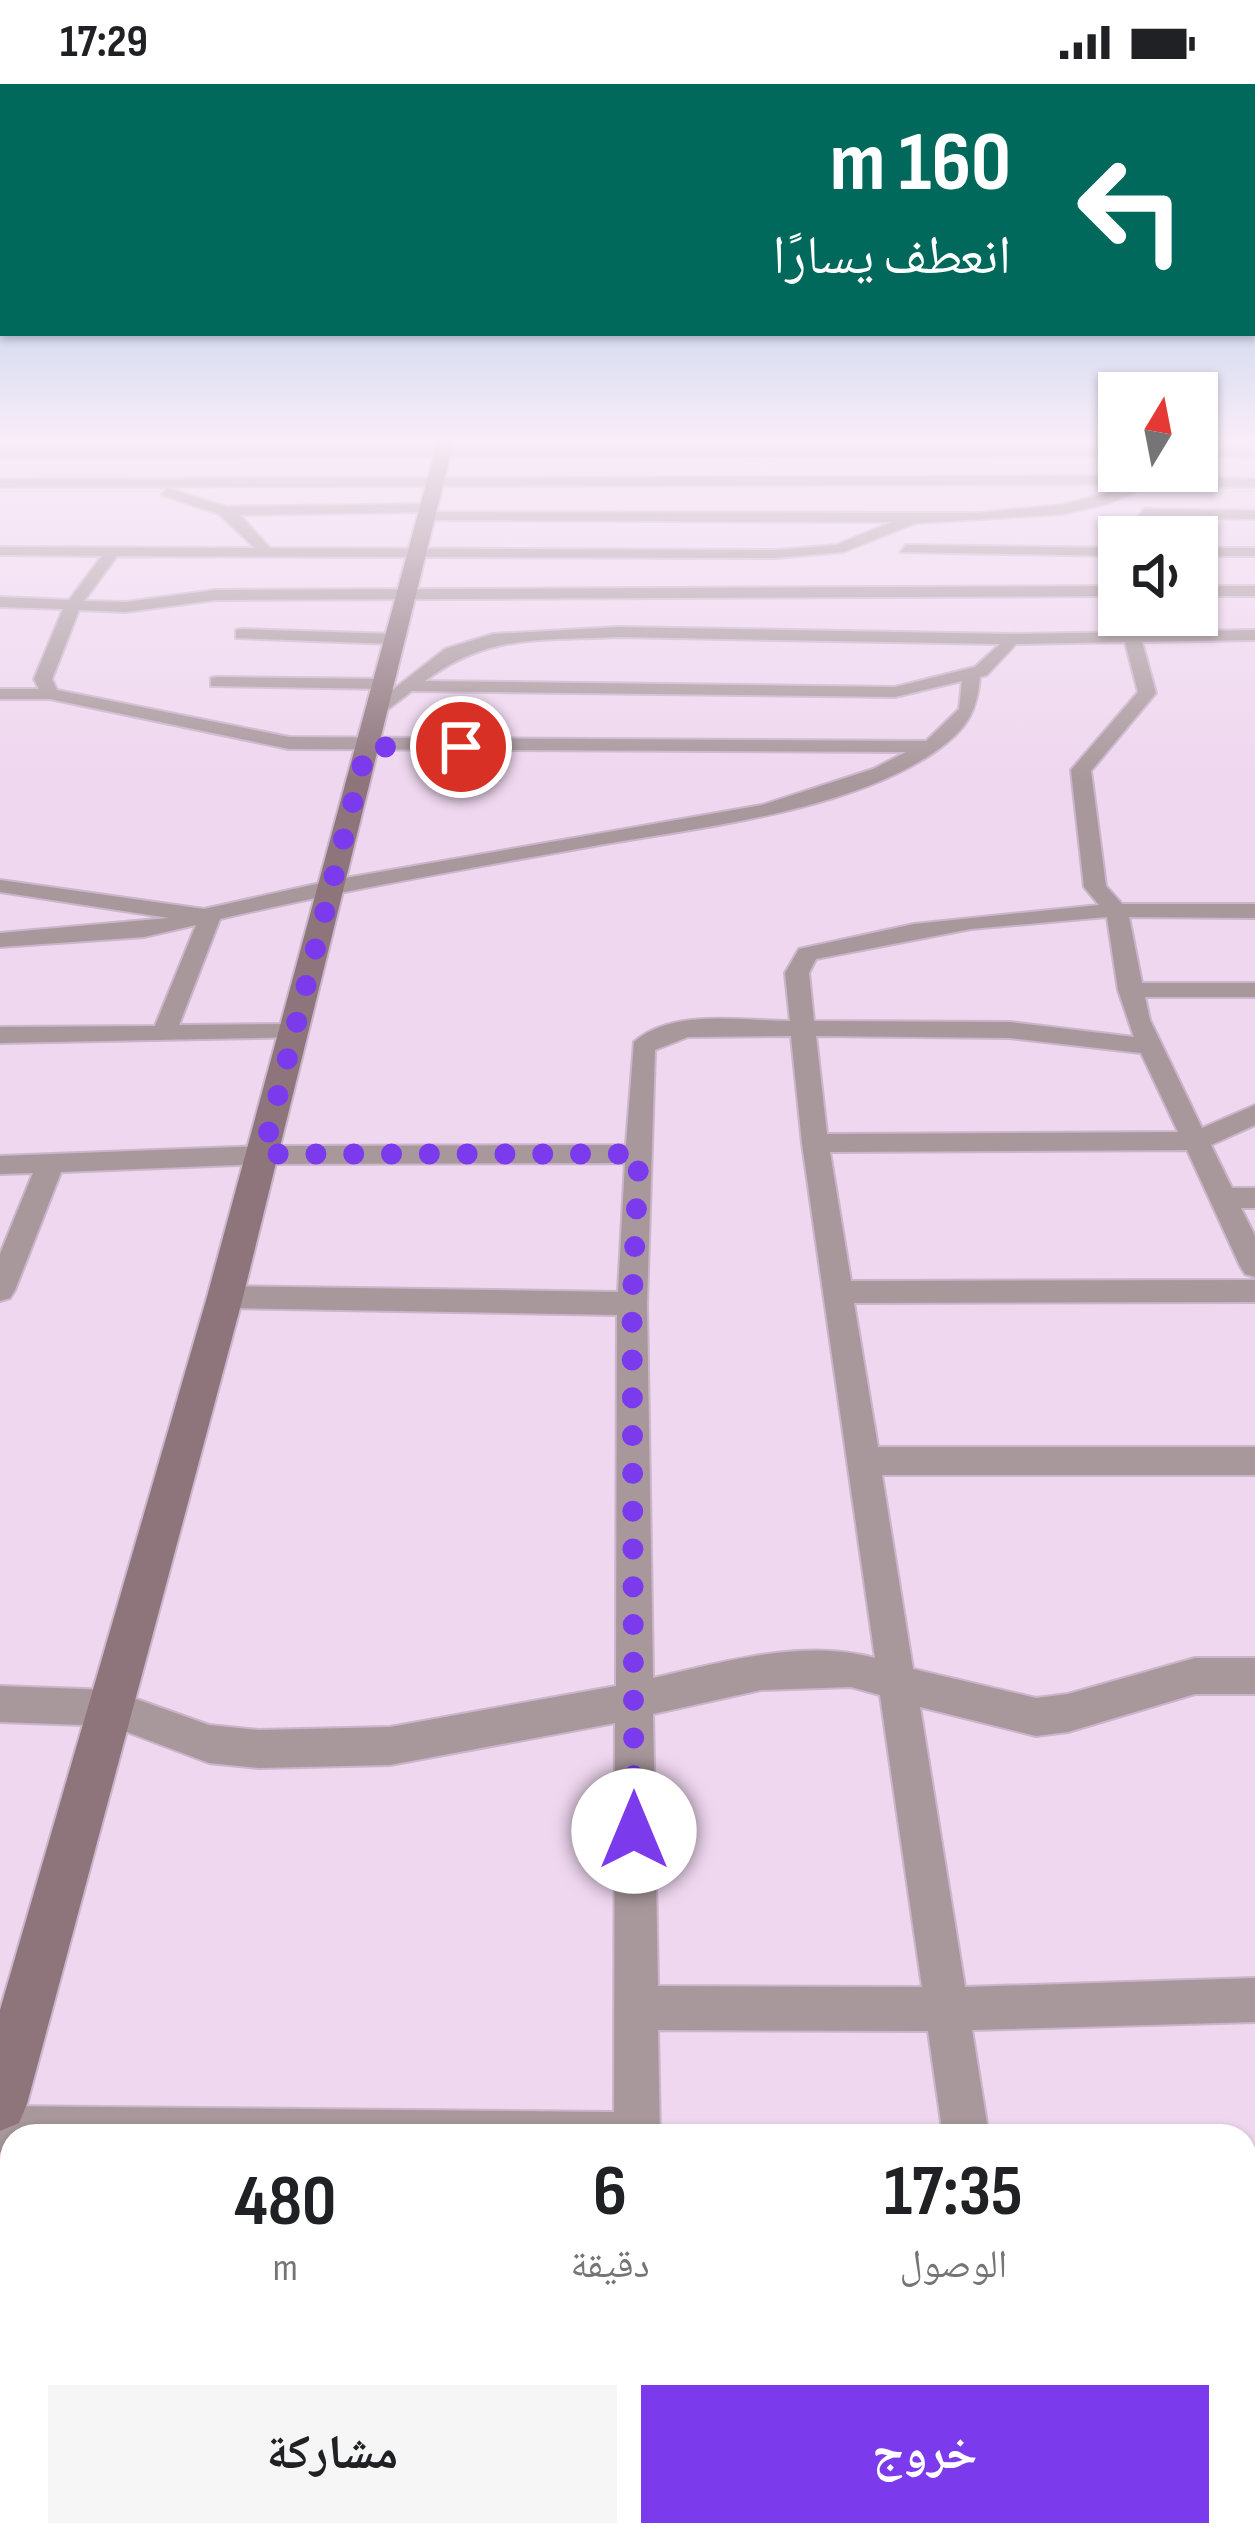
<!DOCTYPE html>
<html lang="ar">
<meta charset="utf-8">
<style>
:root{--surface:#fff;--page:#f6f6f6;--text:#202124;--muted:#757577;--accent:#7c3aed}
body{margin:0;font-family:"Sofia Sans Condensed","Noto Naskh Arabic",sans-serif;background:var(--page);color:var(--text);direction:rtl;height:100vh;display:flex;flex-direction:column;font-size:45px;white-space:nowrap}
*{box-sizing:border-box;margin:0}
p{font-size:39px;color:var(--muted)}
.icon{flex:none;width:66px;height:66px;fill:none;stroke:currentColor;stroke-width:2;stroke-linecap:round;stroke-linejoin:round}
.map{position:relative;flex:1;overflow:hidden;direction:ltr}
.sheet{position:absolute;left:0px;top:2040px;width:1257px;height:423px;display:flex;flex-direction:column;background:var(--surface);border-radius:36px 36px 0 0;box-shadow:0 3px 9px #0004;direction:rtl}
.sheet>*{flex:none}
.hud{position:absolute;left:0px;top:0px;width:1257px;height:252px;box-shadow:0 3px 9px #0004;direction:rtl;background:#00695c;color:#fff;overflow:hidden}
.needle{width:78px;rotate:10deg}
.buttons{position:absolute;left:1098px;top:288px;display:grid;gap:24px}
.buttons a{display:grid;place-items:center;width:120px;height:120px;border-radius:0px;background:var(--surface);box-shadow:0 3px 9px #0004;font-size:60px}
.pin{position:absolute;display:grid;place-items:center;width:102px;height:102px;color:#fff;margin:-51px;border:6px solid #fff;border-radius:50%;box-shadow:0 3px 12px #0007}
.me{position:absolute;width:132px;margin:-66px;rotate:0deg;stroke-linejoin:round;filter:drop-shadow(0 0 9px #0008)}
.turn{display:flex;align-items:center;gap:42px;height:252px;padding:0 48px;font-size:54px}
.turn .icon{width:156px;height:156px;stroke-width:2.5}
.turn b{display:block;font-size:84px;line-height:102px}
.eta{display:flex;justify-content:space-evenly;align-items:center;height:204px;text-align:center}
.eta b{font-size:72px;font-weight:700;line-height:84px}
.cta{display:flex;gap:24px;margin-top:auto;padding:24px 48px}
.cta a{flex:1;height:138px;border-radius:0px;background:var(--accent);color:#fff;font-size:48px;font-weight:700;line-height:138px;text-align:center}
.cta a+a{background:var(--page);color:var(--text)}
.status{display:flex;justify-content:space-between;align-items:center;height:84px;padding:0 60px;background:var(--surface);direction:ltr}
.status svg{height:33px;fill:currentColor}
.map>svg:first-child{display:block}
.lines{fill:none;stroke-linecap:round;stroke-linejoin:round}
.street-casing{stroke:#cbb5cb;stroke-width:4}
.secondary-casing{stroke:#cbb5cb;stroke-width:4}
.street{fill:#a8989c;fill-rule:evenodd}
.secondary{fill:#8d757b;fill-rule:evenodd}
.route{stroke:#7c3aed;stroke-width:21;stroke-dasharray:0 37.8}
</style>
<div class="status"><b>17:29</b><svg viewBox="0 0 49 12"><path d="M0 12V9h3v3zM5 12V6h3v6zM10 12V3h3v9zM15 12V0h3v12zM26 1h20v11H26zM47 4h2v5h-2z"/></svg></div>
<div class="map">
<svg width="1255" height="2462" viewBox="0 0 1255 2462">
<rect width="100%" height="100%" fill="#efd7ef"/>
<g class="lines">
<defs>
<g id="street">
<path d="M1119 364V372L0 373V365Z"/>
<path d="M1197 364 1255 365V373L1197 372Z"/>
<path d="M1161 392 1255 395V403L1150 402 1109 419 1063 430 916 439 843 468 776 474 117 472 84 517 126 518 215 506 1119 502V512L215 516 126 528 79 526 52 595 57 606 289 653 926 657 959 625 962 597 895 613 412 607 383 629 368 625 445 565 493 550 618 543 1009 550 1255 546V556L1142 558 1156 609 1091 687 1106 802 1122 820H1255V834L1129 833 1142 899H1255V913H1145L1150 936 1202 1044 1255 1021V1041L1211 1061 1232 1104H1255V1124H1241L1255 1152V1193L1245 1190 1240 1182 1187 1066 830 1068 851 1197 1255 1196V1218L854 1219 878 1363H1255V1391H882L913 1585 1036 1614 1068 1610 1195 1574H1255V1610H1195L1068 1648 1036 1652 920 1623 965 1903 1255 1894V1938L972 1946 989 2052H943L928 1947 658 1946 660 2052H12V2068H0V2022L614 2028 615 1639 390 1681 259 1684 209 1679 111 1642 0 1638V1602L111 1606 209 1641 259 1646 390 1643 616 1602 617 1231 225 1224 215 1221 210 1213 215 1205 225 1202 618 1208 625 1079 263 1080 61 1088 15 1206 10 1214 0 1217V1170L33 1089 0 1090V1072L263 1062 626 1061 634 958C673 924 742 937 790 937L785 889 799 865 914 840 1099 821 1084 803 1071 686 1138 608 1125 558 1016 560 987 591 980 593C977 628 967 645 936 667 851 726 706 743 605 760 476 783 348 805 220 835L179 941 294 940 306 948 303 953 0 959V943L155 942 196 841 144 853 0 863V849L169 834 0 808V796L204 825 334 796 762 721 873 685 906 668 289 665 50 615H0V605H39L34 595 63 525 0 523V513L69 516 102 472 0 471V463L255 464 219 430 162 411 167 404 226 423 427 420 434 424 429 428 979 429 1063 421 1139 400 0 403V395ZM423 428 418 432 425 436 892 438 836 461 776 466 270 464 240 431ZM618 553 1000 560 975 583 895 603 425 597C488 549 542 557 618 553ZM1107 833 1118 906 1134 953 1010 938 814 937 809 889 816 875 971 845ZM791 952 802 1059 875 1574C803 1554 724 1578 653 1594L647 1220 655 966 688 953ZM816 952 1010 954 1141 969 1178 1048 827 1050ZM851 1603 880 1611 922 1903 658 1902 653 1630 761 1606Z"/>
<path d="M1144 425 1255 427V435L1139 432Z"/>
<path d="M906 461 1119 464V472L901 468Z"/>
<rect x="1197" y="464" width="58" height="8"/>
<rect x="1197" y="502" width="58" height="10"/>
<path d="M242 545 394 550 402 555 394 560 236 554V546Z"/>
<path d="M217 593 383 595 392 600 383 605 211 602V594Z"/>
<rect x="1245" y="2269" width="10" height="52"/>
<rect x="614" y="2451" width="54" height="11"/>
<path d="M998 2451H1052L1053 2462H999Z"/>
</g>
<path id="secondary" d="M439 352H455L243 1213 27 2020 19 2039 0 2047V1926L207 1213Z"/>
</defs>
<use href="#street" class="street-casing"/>
<use href="#secondary" class="secondary-casing"/>
<use href="#street" class="street"/>
<use href="#secondary" class="secondary"/>
</g>
<linearGradient id="sky" x2="0" y2="1"><stop stop-color="#8cb4df"/><stop offset="0.51" stop-color="#f8edf8"/><stop offset="1" stop-color="#f8edf8" stop-opacity="0"/></linearGradient>
<rect width="1255" height="697" fill="url(#sky)"/>
<g class="lines">
<path class="route" d="M461 663H367L263 1070H639L632 1220 634 1747"/>
</g>
</svg>
<div class="buttons">
<a><svg class="needle" viewBox="-14 -14 28 28"><path d="M0-13l5 13h-10z" fill="#e53935"/><path d="M0 13l5-13h-10z" fill="#757577"/></svg></a>
<a><svg class="icon" aria-label="sound" viewBox="0 0 24 24"><path d="M4 9h4l5-4v14l-5-4H4zM17 9q2 3 0 6"/></svg></a>
</div>
<div class="pin" style="left:461px;top:663px;background:#d93025"><svg class="icon" aria-label="arrive" viewBox="0 0 24 24"><path d="M6 21V4h12l-3 4 3 4H6"/></svg></div>
<svg class="me" style="left:634px;top:1747px" viewBox="-20 -20 40 40"><circle r="19" fill="#fff"/><path d="M0-13L10 11 0 6-10 11z" fill="#7c3aed"/></svg>
<div class="hud">
<div class="turn"><svg class="icon" aria-label="left" viewBox="0 0 24 24"><path d="M17 20v-9H6M10 6l-5 5 5 5"/></svg><div><b>160 m</b>انعطف يسارًا</div></div>
</div>
<section class="sheet">
<div class="eta">
<div><b>17:35</b><p>الوصول</p></div>
<div><b>6</b><p>دقيقة</p></div>
<div><b>480</b><p>m</p></div>
</div>
<div class="cta"><a>خروج</a><a>مشاركة</a></div>
</section>
</div>
